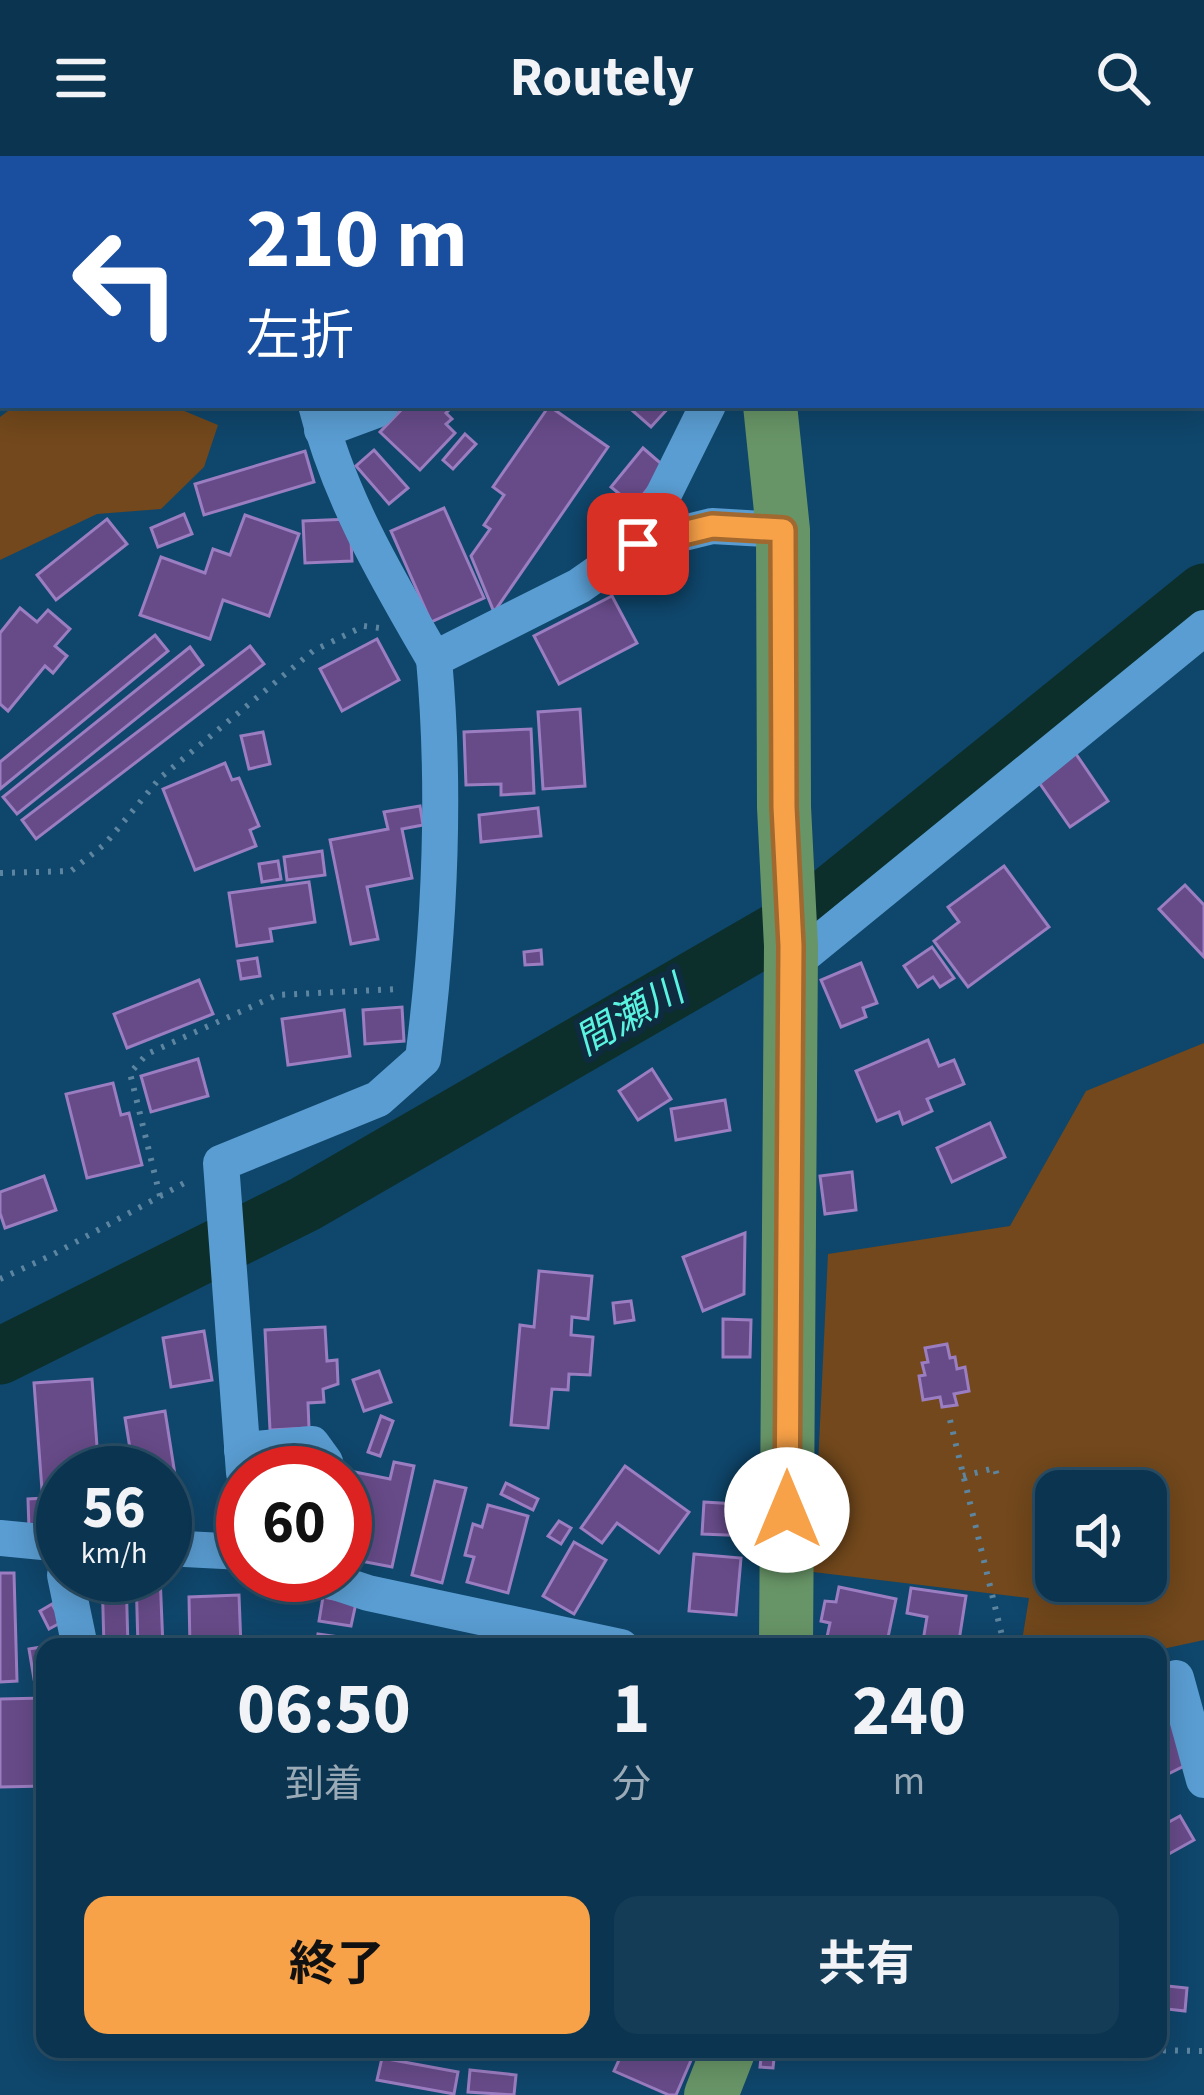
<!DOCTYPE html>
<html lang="ja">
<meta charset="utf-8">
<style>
:root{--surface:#0b3450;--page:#143c57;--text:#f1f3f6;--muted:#9aaab7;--line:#2b4f67;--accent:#f7a148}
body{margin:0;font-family:"Source Sans 3","Noto Sans JP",sans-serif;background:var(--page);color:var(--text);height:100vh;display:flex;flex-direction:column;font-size:45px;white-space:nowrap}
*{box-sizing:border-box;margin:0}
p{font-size:39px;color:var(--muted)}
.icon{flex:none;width:66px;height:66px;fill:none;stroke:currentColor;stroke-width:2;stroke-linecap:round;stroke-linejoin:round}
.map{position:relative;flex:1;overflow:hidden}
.panel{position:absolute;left:36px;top:1482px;width:1131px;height:420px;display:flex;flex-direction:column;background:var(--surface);border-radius:24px;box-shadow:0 6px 30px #0003,0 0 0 3px var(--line)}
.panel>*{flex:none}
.top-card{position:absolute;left:0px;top:0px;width:1206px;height:252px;box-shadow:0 6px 30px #0003,0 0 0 3px var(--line);background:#1a4fa0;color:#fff;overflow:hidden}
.tools{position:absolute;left:1035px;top:1314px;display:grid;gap:24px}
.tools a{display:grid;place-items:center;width:132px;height:132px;border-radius:24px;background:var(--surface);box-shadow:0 6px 30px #0003,0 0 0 3px var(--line);font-size:60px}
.speed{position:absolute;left:36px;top:1290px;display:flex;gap:24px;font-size:60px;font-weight:700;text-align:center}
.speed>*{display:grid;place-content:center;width:156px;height:156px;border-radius:50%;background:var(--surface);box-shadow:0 6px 30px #0003,0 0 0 3px var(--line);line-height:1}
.speed small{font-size:30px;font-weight:400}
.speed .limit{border:18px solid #d22;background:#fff;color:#111}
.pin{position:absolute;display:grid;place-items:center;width:102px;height:102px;color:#fff;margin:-51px;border-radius:24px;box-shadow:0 6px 18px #0006}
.me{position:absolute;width:132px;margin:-66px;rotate:0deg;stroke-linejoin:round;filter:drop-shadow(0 0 9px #0008)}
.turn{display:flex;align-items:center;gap:42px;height:252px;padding:0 48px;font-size:54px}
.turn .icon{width:156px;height:156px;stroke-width:2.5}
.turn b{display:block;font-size:84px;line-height:102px}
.eta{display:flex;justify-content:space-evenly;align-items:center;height:204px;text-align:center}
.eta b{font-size:72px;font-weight:700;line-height:84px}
.action{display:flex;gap:24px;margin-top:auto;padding:24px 48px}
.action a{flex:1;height:138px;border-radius:24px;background:var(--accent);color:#111;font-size:48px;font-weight:700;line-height:138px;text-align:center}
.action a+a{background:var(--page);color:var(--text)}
header{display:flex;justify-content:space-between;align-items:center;height:156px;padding:0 48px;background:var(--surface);font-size:54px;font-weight:700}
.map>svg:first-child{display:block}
.green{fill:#72481c;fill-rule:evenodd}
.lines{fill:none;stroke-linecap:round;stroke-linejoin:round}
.river{stroke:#0c2f2b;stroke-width:57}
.building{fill:#674b89;stroke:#9b7dc1;stroke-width:3}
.path{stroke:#5d85a0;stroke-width:6;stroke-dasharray:3 9;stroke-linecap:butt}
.street{stroke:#5a9dd2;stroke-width:36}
.primary{stroke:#689567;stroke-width:54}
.route-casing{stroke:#a1692f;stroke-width:30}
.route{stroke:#f7a148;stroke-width:21}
.labels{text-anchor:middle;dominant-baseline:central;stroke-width:12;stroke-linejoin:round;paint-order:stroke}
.water-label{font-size:39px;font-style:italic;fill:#5af3e1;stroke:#0e2b40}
</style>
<header><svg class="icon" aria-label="menu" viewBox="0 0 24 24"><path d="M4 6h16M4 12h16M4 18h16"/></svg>Routely<svg class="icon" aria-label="search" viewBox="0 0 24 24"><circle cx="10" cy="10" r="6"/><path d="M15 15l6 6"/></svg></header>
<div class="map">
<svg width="1204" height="1939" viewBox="0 0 1204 1939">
<rect width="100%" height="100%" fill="#0f466b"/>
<g class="green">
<path d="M16 249H170L218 269 204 311 161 353 97 358 0 404V261Z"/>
<path d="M1204 887V1484L1158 1494V1491H1021L1029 1442 813 1416 828 1098 1010 1070 1086 935ZM1056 1335H1146V1425H1056Z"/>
</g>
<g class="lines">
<path class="river" d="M0 1200 305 1048 805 759 1204 436"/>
</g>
<g class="building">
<path d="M508 0H588L583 3H510Z"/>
<path d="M406 249H454L446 257 452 263 446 268 455 277 420 314 380 276Z"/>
<path d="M626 249H671L651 271Z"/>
<path d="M549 250 608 291 494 456 471 400 490 373 484 369 504 339 493 331Z"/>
<path d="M465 278 476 288 453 313 443 304Z"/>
<path d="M643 292 665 311 634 350 611 331Z"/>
<path d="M374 294 408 332 389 348 356 310Z"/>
<path d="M305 295 314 326 204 359 195 328Z"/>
<path d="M444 352 484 442 431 466 391 375Z"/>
<path d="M184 358 192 378 158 391 151 372Z"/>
<path d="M245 359 299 378 269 460 223 444 210 483 140 459 161 401 205 417 213 393 230 399Z"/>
<path d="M107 363 127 388 56 444 37 419Z"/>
<path d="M350 363 352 405 305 407 303 365Z"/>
<path d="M612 440 637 487 559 528 534 480Z"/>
<path d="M20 452 37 466 48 454 70 473 55 490 67 500 53 517 45 510 8 555 0 548V477Z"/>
<path d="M155 479 168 495 0 633V606Z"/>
<path d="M377 483 399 524 342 555 320 513Z"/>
<path d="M250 490 264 508 36 683 22 664Z"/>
<path d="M190 491 203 509 17 658 3 641Z"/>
<path d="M580 553 585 630 543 633 538 556Z"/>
<path d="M531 573 534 637 501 639V628L466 629 464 576Z"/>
<path d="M263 576 270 608 249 613 241 580Z"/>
<path d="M1074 595 1108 645 1070 671 1036 622Z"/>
<path d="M225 607 232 624 239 622 259 670 250 674 256 690 195 714 163 633Z"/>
<path d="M420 650 423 669 402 673 412 722 367 731 378 783 351 788 330 684 388 673 384 656Z"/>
<path d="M538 652 541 680 481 686 479 659Z"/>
<path d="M322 695 325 719 287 724 284 701Z"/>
<path d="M278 705 281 723 262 726 259 708Z"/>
<path d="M1004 710 1049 771 968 831 934 785 959 766 948 751Z"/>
<path d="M309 726 315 766 270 773 272 785 237 790 229 737Z"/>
<path d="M1185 729 1204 749V801L1159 753Z"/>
<path d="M932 791 954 822 940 831 933 821 918 831 904 810Z"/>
<path d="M541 794 542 808 525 809 524 796Z"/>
<path d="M257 802 260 820 241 823 238 805Z"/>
<path d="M861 807 877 847 863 852 866 861 841 871 821 824Z"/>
<path d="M199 824 213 858 127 892 114 858Z"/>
<path d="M402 851 404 885 365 888 363 854Z"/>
<path d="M344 854 350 900 288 909 282 863Z"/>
<path d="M928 884 939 910 954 904 964 928 927 943 932 955 903 968 899 956 877 965 856 915Z"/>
<path d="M198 903 208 940 151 956 141 920Z"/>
<path d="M652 913 671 943 638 964 619 935Z"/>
<path d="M113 927 121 959 129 957 142 1009 87 1022 66 938Z"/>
<path d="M725 944 730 974 676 984 671 953Z"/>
<path d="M990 967 1005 1001 952 1026 937 992Z"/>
<path d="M852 1016 856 1054 825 1058 820 1020Z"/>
<path d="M44 1020 56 1054 5 1072 0 1057V1036Z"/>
<path d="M745 1077 744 1138 703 1155 683 1101Z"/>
<path d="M539 1115 592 1120 588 1163 572 1161 571 1179 593 1181 590 1219 569 1218 568 1234 552 1233 548 1272 511 1269 520 1169 534 1171Z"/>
<path d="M631 1145 634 1164 615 1167 613 1147Z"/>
<path d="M723 1163 751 1164 750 1201H723Z"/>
<path d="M325 1171 327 1205 337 1204 338 1228 323 1233 324 1246 308 1247 309 1272 270 1274 265 1174Z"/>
<path d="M204 1175 212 1224 171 1231 163 1182Z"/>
<path d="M947 1188 950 1202 955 1201 957 1213 965 1211 969 1235 954 1238 957 1249 942 1251 940 1241 923 1244 919 1220 925 1219 922 1207 928 1206 925 1192Z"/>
<path d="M379 1215 391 1246 364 1255 353 1224Z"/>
<path d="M92 1223 99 1317H63V1332L42 1334 34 1227Z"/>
<path d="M165 1255 176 1325 165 1327V1317H134L125 1262Z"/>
<path d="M381 1260 393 1265 380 1300 368 1296Z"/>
<path d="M394 1306 414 1310 392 1411 345 1402V1362L355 1316 390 1323Z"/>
<path d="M625 1310 689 1356 659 1397 617 1367 602 1387 581 1372Z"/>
<path d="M435 1325 466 1332 442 1427 412 1419Z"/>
<path d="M506 1327 538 1343 533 1354 501 1338Z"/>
<path d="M63 1341V1372L29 1373 28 1343Z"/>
<path d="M704 1346 753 1349 751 1380 702 1378Z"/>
<path d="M488 1349 528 1360 508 1437 467 1426 474 1401 465 1399 473 1368 482 1371Z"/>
<path d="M559 1365 571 1372 561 1388 548 1380Z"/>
<path d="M574 1386 606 1404 574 1458 543 1440Z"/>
<path d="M694 1398 741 1402 736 1459 689 1455Z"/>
<path d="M0 1417H14L17 1525 0 1526Z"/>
<path d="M102 1419H126L128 1491H104Z"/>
<path d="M136 1419H160L163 1491H138Z"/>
<path d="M839 1431 896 1443 886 1491 827 1481 830 1467 821 1465 825 1445 836 1446Z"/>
<path d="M911 1432 966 1440 958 1491H922L927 1461 907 1457Z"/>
<path d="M239 1439 241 1491H190L189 1441Z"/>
<path d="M323 1441 356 1447 351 1470 319 1465Z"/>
<path d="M52 1448 62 1466 49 1473 40 1455Z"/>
<path d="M318 1478 361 1484 360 1491H316Z"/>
<path d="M65 1487 66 1491H45V1521L34 1523 29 1493Z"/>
<path d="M44 1542 45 1630 0 1631V1543Z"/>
<path d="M1165 1554 1192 1606 1158 1623V1557Z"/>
<path d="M1180 1660 1194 1684 1158 1704V1672Z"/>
<path d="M1158 1829 1187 1832 1185 1855 1158 1852Z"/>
<path d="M624 1893H691L695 1895 676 1939H669L614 1915Z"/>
<path d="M762 1893H775L773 1912 760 1911Z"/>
<path d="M382 1902 458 1916 454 1938 377 1924Z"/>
<path d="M470 1914 516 1919 514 1939 468 1936Z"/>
</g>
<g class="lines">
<g class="path">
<path d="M0 717 71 715 105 688 160 622 313 495 364 470 380 472"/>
<path d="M160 1040 130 917 147 898 277 839 398 833"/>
<path d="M0 1123 52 1099 188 1025"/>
<path d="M950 1264 1004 1488 1000 1491"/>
<path d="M963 1320 995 1312 998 1324"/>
<path d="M1079 1893 1204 1895"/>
</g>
<g class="street">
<path d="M688 3 695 0"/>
<path d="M1006 3 1023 0"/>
<path d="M316 249C339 341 387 422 434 503"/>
<path d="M322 274 376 254 381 249"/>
<path d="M639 388 712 370 783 374"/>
<path d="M791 809 1204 472"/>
<path d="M242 1294 312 1288 325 1306 328 1317"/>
<path d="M244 1317 221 1007 378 943 423 903C440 770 446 636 434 503L579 430 639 388 708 249"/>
<path d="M0 1382 63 1388"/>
<path d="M165 1392 243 1396"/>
<path d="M238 1395 243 1353"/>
<path d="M65 1419 80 1491"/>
<path d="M314 1419 368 1437 621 1491"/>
<path d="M1176 1522 1204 1624"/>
</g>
<g class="primary">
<path d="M726 0 727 3"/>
<path d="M770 249 783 374 784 651 791 790 786 1491"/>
<path d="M711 1939 729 1893"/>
</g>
</g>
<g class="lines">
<defs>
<path id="route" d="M638 388 712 370 783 374 784 651 791 790 787 1354"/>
</defs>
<use href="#route" class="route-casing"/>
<use href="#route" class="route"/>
</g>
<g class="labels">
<g class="water-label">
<text transform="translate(630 860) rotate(-30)">間瀬川</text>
</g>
</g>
</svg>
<div class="tools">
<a><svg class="icon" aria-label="sound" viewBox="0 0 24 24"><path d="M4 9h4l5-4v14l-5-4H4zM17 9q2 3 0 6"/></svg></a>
</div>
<div class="speed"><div>56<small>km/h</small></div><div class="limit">60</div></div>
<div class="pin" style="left:638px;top:388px;background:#d93025"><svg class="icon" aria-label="arrive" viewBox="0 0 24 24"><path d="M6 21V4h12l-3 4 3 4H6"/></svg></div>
<svg class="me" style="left:787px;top:1354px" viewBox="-20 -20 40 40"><circle r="19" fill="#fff"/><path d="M0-13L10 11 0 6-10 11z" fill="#f7a148"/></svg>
<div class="top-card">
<div class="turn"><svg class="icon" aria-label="left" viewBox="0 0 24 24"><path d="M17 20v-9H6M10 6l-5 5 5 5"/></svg><div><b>210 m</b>左折</div></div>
</div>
<section class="panel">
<div class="eta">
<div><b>06:50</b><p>到着</p></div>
<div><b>1</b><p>分</p></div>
<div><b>240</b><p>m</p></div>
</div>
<div class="action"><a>終了</a><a>共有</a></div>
</section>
</div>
